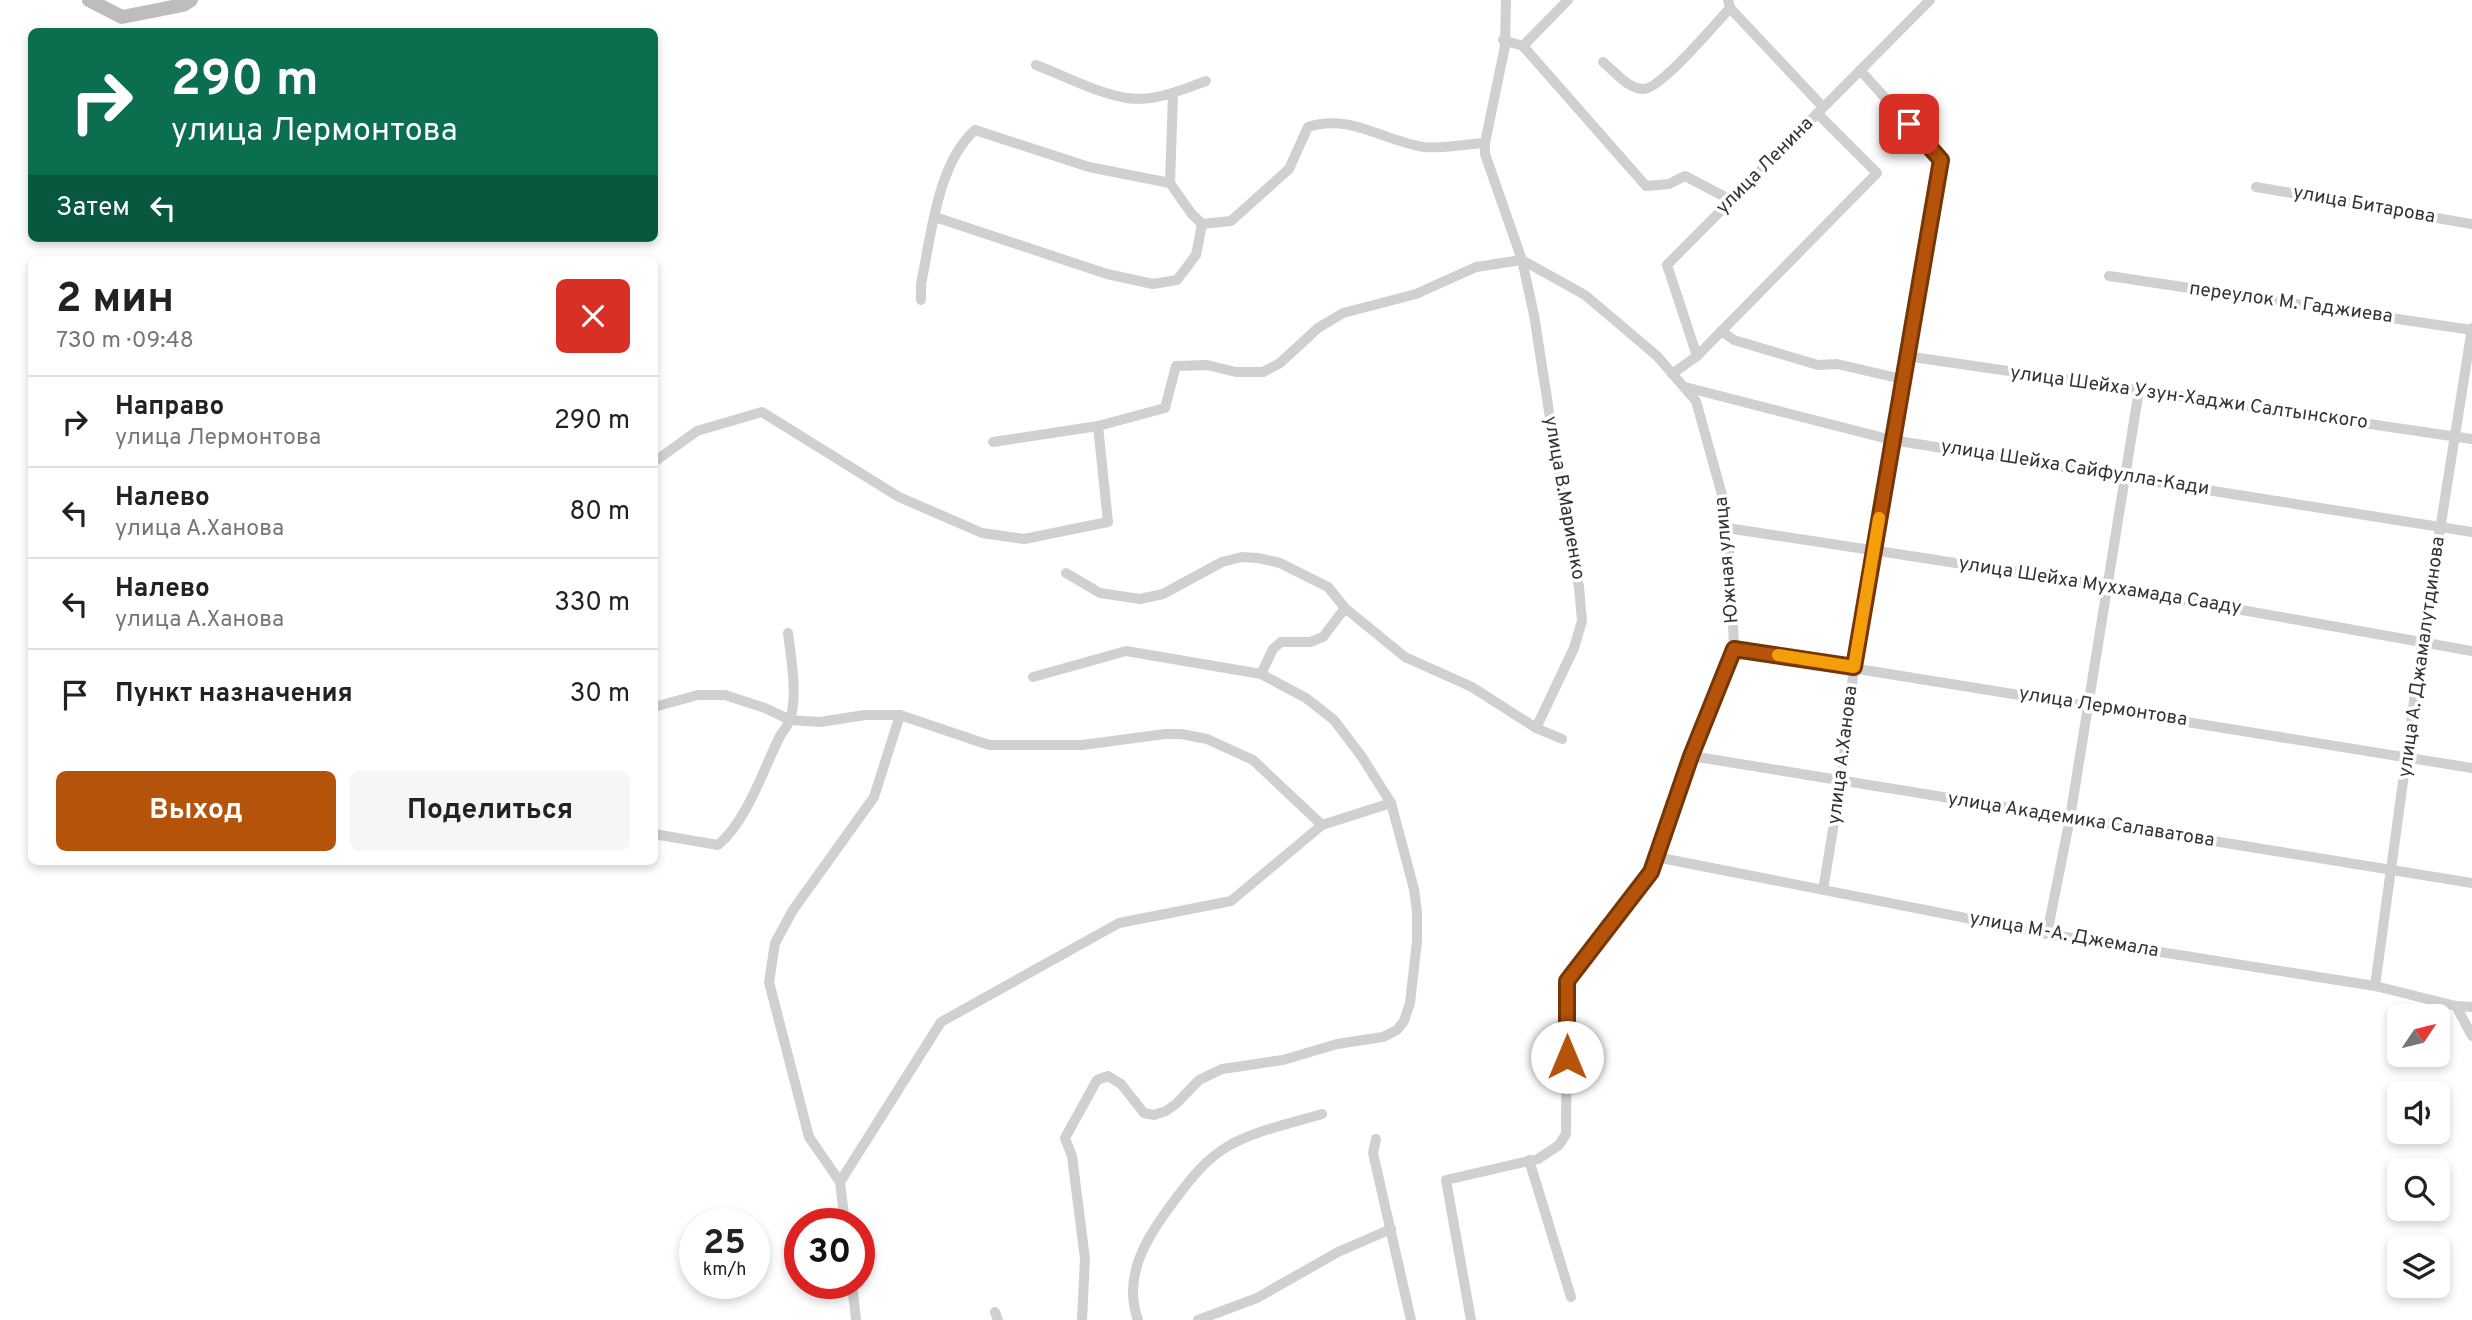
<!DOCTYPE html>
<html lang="ru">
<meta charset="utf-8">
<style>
:root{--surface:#fff;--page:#f6f6f6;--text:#222;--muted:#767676;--line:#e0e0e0;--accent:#b45309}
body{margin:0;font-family:Overpass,sans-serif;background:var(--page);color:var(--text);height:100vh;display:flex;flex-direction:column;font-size:26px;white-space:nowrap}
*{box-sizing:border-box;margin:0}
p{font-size:23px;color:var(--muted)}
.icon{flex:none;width:38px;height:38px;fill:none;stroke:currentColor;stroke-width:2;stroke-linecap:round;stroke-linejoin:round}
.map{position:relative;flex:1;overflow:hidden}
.panel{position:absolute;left:28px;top:256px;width:630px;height:609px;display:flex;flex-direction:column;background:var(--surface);border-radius:10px;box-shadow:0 4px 10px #0003}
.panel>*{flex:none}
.guide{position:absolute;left:28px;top:28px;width:630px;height:214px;border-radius:10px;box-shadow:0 4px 10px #0003;background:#0b6e4f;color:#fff;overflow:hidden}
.needle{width:46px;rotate:55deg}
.fabs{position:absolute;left:2387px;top:1004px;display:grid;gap:14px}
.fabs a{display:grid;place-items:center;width:63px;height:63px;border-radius:10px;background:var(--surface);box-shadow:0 4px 10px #0003;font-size:35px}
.speed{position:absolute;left:679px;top:1208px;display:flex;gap:14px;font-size:35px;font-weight:700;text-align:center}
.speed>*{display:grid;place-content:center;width:91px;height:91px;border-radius:50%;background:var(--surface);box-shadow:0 4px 10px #0003;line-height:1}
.speed small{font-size:18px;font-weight:400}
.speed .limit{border:10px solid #d22;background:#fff;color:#111}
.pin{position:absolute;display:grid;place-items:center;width:60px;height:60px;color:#fff;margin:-30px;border-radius:14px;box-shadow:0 4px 10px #0006}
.me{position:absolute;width:77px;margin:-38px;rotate:0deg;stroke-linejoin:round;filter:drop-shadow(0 0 5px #0008)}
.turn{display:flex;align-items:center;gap:24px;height:147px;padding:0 28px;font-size:32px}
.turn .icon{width:91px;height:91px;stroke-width:2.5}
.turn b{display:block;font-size:49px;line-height:60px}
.then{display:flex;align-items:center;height:66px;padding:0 28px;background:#0003;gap:14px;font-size:26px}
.round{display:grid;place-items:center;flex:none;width:74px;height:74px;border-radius:10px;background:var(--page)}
.overview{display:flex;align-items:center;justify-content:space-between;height:119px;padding:0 28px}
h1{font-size:42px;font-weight:700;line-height:52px}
.button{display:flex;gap:14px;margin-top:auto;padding:14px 28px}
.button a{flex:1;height:80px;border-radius:10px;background:var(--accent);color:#fff;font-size:28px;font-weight:700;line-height:80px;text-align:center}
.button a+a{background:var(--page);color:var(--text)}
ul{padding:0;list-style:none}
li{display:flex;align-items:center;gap:21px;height:91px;padding:0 28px;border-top:2px solid var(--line)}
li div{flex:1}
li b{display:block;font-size:26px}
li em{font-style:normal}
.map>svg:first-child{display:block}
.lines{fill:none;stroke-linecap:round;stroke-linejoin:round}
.street{stroke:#d0d0d0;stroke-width:10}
.secondary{stroke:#bdbdbd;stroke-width:14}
.route-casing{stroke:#753606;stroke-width:18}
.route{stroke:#b45309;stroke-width:12}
.slow{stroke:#f59e0b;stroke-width:12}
.labels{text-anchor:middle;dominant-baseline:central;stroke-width:7;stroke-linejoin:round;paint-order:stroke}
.street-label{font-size:19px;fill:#333;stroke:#fff}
</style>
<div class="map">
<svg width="2472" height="1320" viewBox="0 0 2472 1320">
<rect width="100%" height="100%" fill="#fff"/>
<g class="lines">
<g class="street">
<path d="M1506 0 1505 46 1485 143V154L1522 260 1534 315 1568 534 1579 587 1582 621 1574 648 1536 728"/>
<path d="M1728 0 1730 8 1823 107"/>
<path d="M1503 40 1523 46 1646 186 1669 184 1685 176 1731 200"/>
<path d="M1523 46 1568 0"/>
<path d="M1603 62C1614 71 1627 88 1643 89 1660 90 1716 23 1730 8"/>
<path d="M1036 65C1065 76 1096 93 1127 98 1154 102 1182 90 1206 81"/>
<path d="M1173 94 1170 183 1191 213 1202 224"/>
<path d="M2256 187 2472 224"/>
<path d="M935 217 1107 274 1153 284 1177 280 1196 255 1202 224"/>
<path d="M1202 224 1231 221 1289 169 1308 127C1350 113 1383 141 1424 147 1443 149 1466 144 1485 143"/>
<path d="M2109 276 2472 330"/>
<path d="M921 300V284C931 237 937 164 975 130L1089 167 1170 183"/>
<path d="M1721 331 1734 340 1818 365 1837 364 1902 379"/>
<path d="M1697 356 1667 265 1930 0"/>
<path d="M1906 356 2472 439"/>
<path d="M1672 374 1697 356 1877 173 1817 113"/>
<path d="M1685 387 1892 440 2472 532"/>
<path d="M993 442 1098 426 1165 408 1176 366 1207 365 1236 372H1263L1280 363 1318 328 1343 313 1416 294 1476 267 1522 260"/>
<path d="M654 462 697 431 762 412 899 497 982 533 1024 539 1108 522 1098 426"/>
<path d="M1727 528 2107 586 2472 651"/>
<path d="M1066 573 1100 593 1140 599 1163 594 1222 562 1242 557 1258 558 1280 563 1328 587 1345 608 1405 657 1472 687 1536 728 1562 739"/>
<path d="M1734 649 2472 768"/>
<path d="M1261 674 1273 649 1281 642H1310L1323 637 1345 608"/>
<path d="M1033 677 1126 651 1261 674 1306 698 1334 720 1362 757 1391 803 1414 889 1417 912V941L1410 1003 1404 1021 1397 1030 1383 1037 1337 1044 1283 1060 1222 1069 1199 1080 1176 1104 1166 1111 1154 1115 1144 1113 1121 1084 1108 1076 1097 1080 1065 1138 1072 1156 1085 1259 1082 1320"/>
<path d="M654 707 698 695H725L765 708 790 720 820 722 865 715H900L989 745H1082L1165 734H1181L1207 739 1253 760 1322 825 1391 803"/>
<path d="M1691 756 2472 883"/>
<path d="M654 834 718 845C746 822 763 771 779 738 782 732 788 726 790 719 798 697 791 657 788 633"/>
<path d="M1656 857 2047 934 2375 986 2456 1006 2472 1007"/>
<path d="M1823 890 1841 781 1854 667 1941 160 1860 70"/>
<path d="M2047 934 2070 818 2139 390"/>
<path d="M2375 986 2422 643 2472 328"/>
<path d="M2456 1006 2472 1036"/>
<path d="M1376 1139 1373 1153 1411 1320"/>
<path d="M1529 1160 1571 1297"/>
<path d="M840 1182 809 1137 769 982 775 943 793 910 874 797 900 715"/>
<path d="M845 1223 840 1182 941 1022 1119 923 1231 901 1322 825"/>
<path d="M852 1283 856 1320"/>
<path d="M995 1312 998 1320"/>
<path d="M1138 1320C1121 1273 1150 1233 1177 1197 1192 1177 1207 1158 1230 1145 1258 1130 1292 1123 1322 1114"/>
<path d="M1198 1320 1257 1298 1338 1252 1391 1229"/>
<path d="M1471 1320 1446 1180 1538 1159 1559 1145 1566 1134 1567 981 1651 872 1691 756 1734 649 1731 573 1724 502 1696 401 1657 356 1585 295 1522 260"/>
</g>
<path class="secondary" d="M89 0 122 17 183 5 191 0"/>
</g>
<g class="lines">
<defs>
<path id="route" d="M1567 1057V981L1651 872 1691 756 1734 649 1854 667 1941 160 1909 124"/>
</defs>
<use href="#route" class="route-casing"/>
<use href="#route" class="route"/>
<path class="slow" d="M1778 655 1854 667 1879 518"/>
</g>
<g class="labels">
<g class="street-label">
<text transform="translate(1765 166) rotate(-45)">улица Ленина</text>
<text transform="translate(2364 205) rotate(10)">улица Битарова</text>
<text transform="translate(2291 303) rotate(8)">переулок М. Гаджиева</text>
<text transform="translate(2189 398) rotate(8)">улица Шейха Узун-Хаджи Салтынского</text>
<text transform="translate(2075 468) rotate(9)">улица Шейха Сайфулла-Кади</text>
<text transform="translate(1564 498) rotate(80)">улица В.Мариенко</text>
<text transform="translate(1727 560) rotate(-95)">Южная улица</text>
<text transform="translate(2100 586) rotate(9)">улица Шейха Муххамада Сааду</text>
<text transform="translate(2422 657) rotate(-82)">улица А. Джамалутдинова</text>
<text transform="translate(2103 707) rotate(9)">улица Лермонтова</text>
<text transform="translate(1843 755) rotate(-83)">улица А.Ханова</text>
<text transform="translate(2081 820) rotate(9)">улица Академика Салаватова</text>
<text transform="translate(2064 935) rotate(10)">улица М-А. Джемала</text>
</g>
</g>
</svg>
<div class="fabs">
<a><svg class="needle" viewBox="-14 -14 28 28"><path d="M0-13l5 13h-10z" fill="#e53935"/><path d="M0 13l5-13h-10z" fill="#767676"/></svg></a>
<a><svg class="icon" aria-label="sound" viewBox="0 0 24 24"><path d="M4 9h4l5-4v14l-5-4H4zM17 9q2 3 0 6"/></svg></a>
<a><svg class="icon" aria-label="search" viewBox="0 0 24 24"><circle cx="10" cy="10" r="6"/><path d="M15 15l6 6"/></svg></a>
<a><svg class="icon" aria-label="layers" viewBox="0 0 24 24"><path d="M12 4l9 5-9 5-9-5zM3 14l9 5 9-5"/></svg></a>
</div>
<div class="speed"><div>25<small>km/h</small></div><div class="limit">30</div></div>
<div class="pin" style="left:1909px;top:124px;background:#d93025"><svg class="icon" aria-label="arrive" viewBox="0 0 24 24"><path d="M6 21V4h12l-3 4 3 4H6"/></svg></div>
<svg class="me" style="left:1567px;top:1057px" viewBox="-20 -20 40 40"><circle r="19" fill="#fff"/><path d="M0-13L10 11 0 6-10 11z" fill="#b45309"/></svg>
<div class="guide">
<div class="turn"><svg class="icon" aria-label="right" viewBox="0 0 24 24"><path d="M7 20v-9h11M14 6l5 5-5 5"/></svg><div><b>290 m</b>улица Лермонтова</div></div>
<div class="then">Затем<svg class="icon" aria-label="left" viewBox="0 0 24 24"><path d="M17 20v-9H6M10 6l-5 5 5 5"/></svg></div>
</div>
<section class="panel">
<div class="overview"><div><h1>2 мин</h1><p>730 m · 09:48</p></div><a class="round" style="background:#d93025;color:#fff"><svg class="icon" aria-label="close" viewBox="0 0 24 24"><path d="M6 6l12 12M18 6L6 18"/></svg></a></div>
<ul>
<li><svg class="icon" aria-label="right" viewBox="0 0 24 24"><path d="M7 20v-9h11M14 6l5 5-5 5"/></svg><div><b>Направо</b><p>улица Лермонтова</p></div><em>290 m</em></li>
<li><svg class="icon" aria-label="left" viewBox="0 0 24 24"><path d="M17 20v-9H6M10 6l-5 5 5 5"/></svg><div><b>Налево</b><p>улица А.Ханова</p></div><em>80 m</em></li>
<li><svg class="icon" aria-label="left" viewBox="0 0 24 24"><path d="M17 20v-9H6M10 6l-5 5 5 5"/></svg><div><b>Налево</b><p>улица А.Ханова</p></div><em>330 m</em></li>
<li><svg class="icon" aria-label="arrive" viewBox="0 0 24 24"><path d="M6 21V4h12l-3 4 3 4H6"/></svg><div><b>Пункт назначения</b></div><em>30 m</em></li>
</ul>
<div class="button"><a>Выход</a><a>Поделиться</a></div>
</section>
</div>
